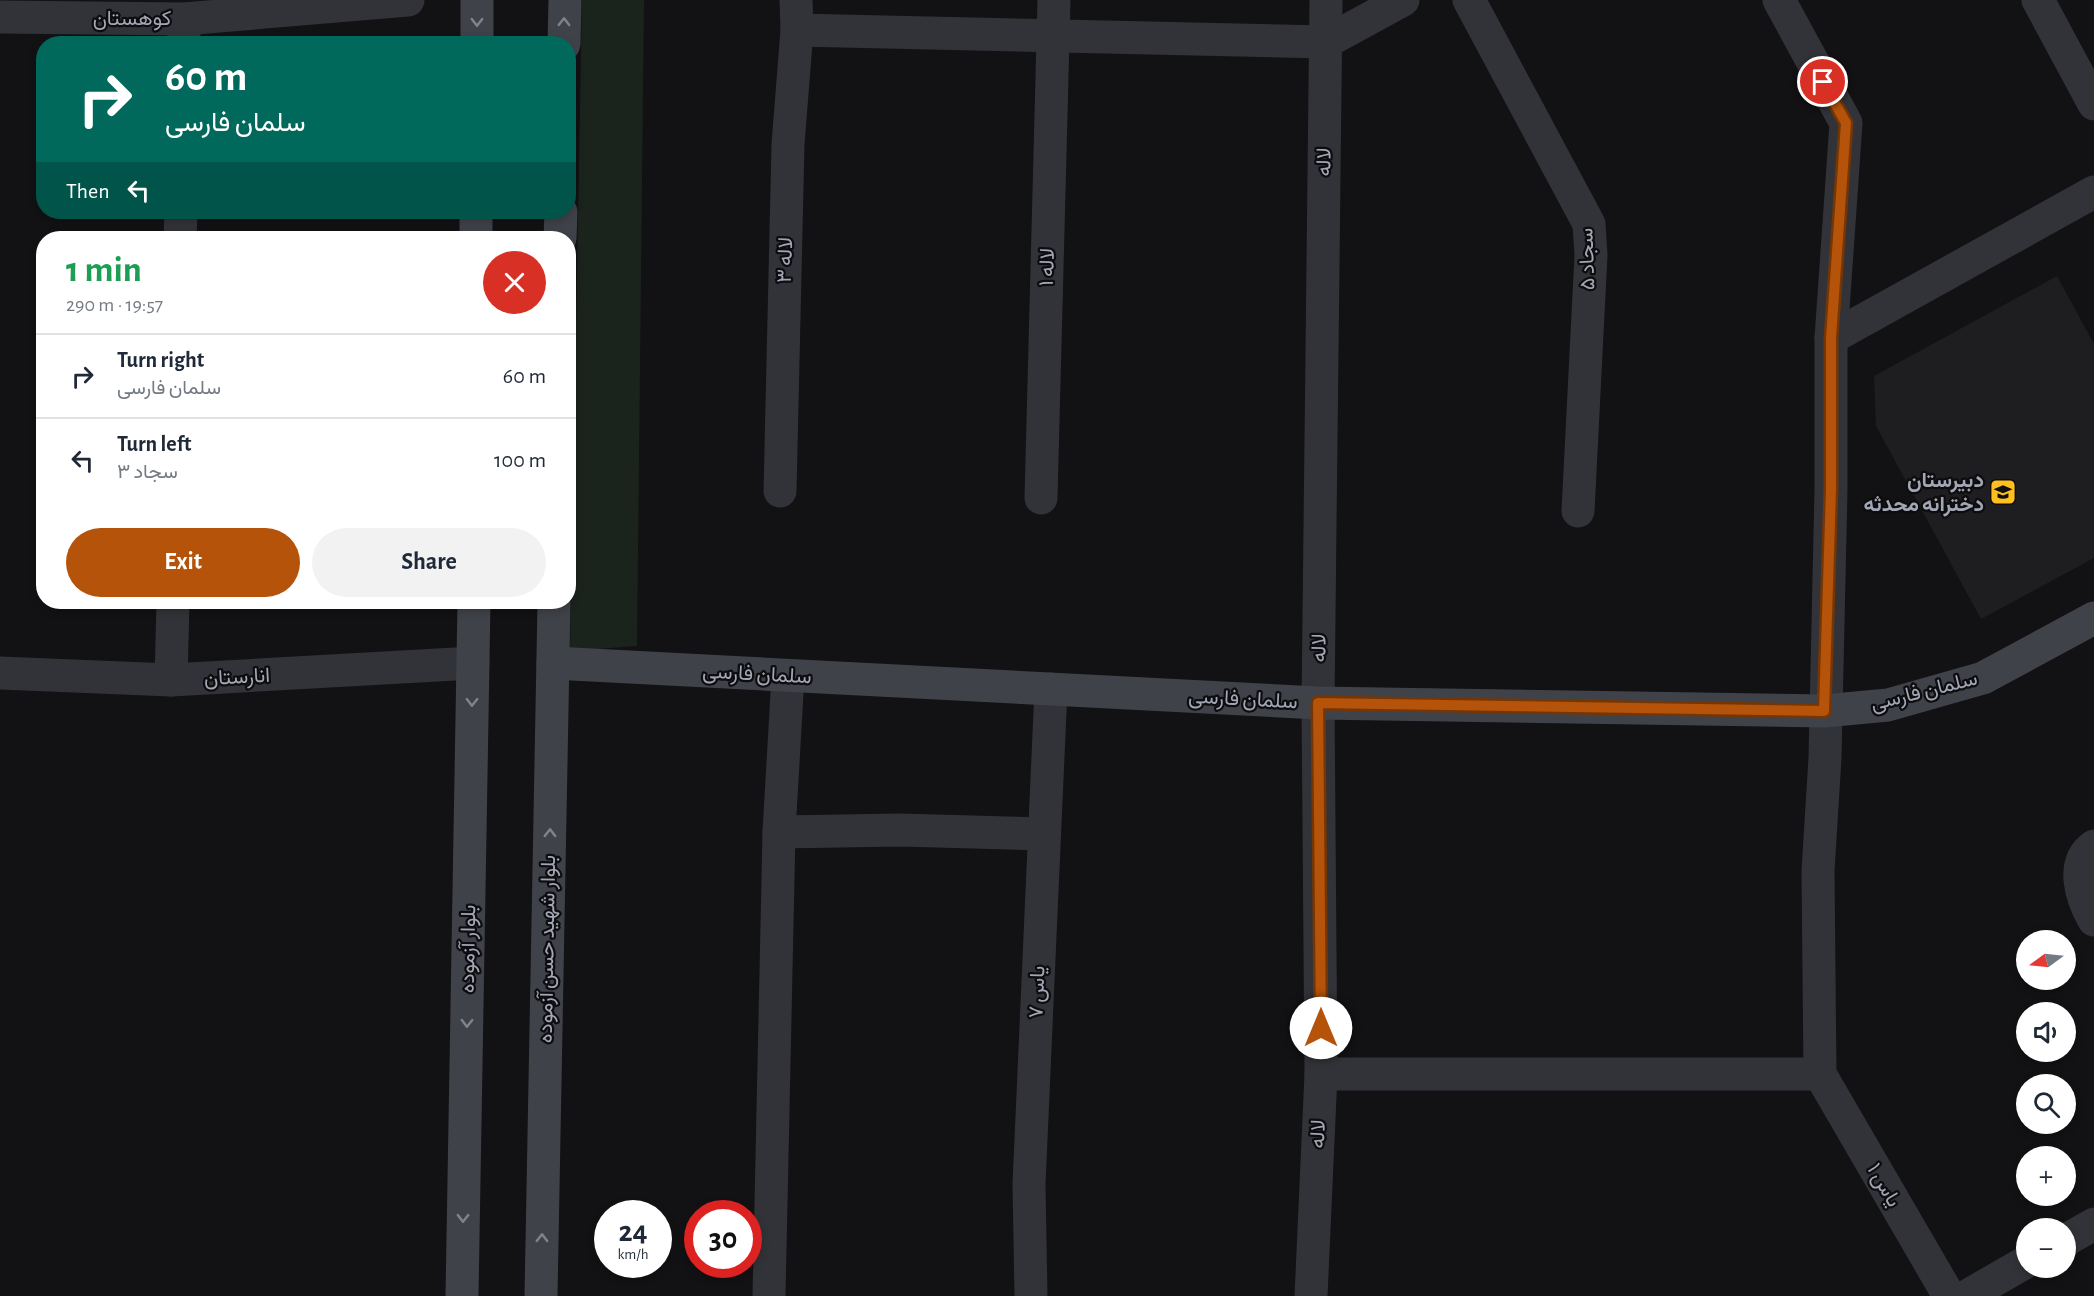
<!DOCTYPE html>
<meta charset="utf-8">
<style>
:root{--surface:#fff;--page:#f2f2f3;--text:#1f2937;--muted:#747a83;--line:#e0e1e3;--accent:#b45309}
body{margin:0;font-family:"Alegreya Sans",Vazirmatn,sans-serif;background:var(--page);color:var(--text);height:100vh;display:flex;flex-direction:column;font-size:22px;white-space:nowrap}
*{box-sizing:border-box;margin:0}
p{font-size:20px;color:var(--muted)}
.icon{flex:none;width:33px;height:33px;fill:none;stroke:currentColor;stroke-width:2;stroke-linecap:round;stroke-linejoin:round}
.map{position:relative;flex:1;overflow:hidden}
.details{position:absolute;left:36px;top:231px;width:540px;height:378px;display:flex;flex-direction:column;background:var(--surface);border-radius:24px;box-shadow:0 3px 9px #0003}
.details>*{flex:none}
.hud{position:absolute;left:36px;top:36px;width:540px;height:183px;border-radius:24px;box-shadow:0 3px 9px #0003;background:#00695c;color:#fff;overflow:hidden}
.needle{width:39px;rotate:255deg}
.controls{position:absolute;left:2016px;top:930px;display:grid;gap:12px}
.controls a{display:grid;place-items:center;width:60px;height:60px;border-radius:50%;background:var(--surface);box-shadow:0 3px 9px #0003;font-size:30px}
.speed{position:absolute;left:594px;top:1200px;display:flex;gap:12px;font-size:30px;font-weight:700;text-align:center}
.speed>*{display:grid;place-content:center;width:78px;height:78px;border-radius:50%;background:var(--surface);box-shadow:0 3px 9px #0003;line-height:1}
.speed small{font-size:15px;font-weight:400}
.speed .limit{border:9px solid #d22;background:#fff;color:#111}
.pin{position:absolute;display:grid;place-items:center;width:51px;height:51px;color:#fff;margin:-26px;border:3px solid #fff;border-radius:50%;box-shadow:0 2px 6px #0007}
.me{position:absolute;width:66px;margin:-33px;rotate:0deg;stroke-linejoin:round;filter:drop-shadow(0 0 4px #0008)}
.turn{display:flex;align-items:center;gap:21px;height:126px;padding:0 30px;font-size:27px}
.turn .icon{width:78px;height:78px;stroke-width:2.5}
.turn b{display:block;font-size:42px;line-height:51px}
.then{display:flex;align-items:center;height:57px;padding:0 30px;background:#0003;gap:12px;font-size:22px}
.round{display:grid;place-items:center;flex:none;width:63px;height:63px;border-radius:32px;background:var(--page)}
.head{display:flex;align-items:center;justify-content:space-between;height:102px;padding:0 30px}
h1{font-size:36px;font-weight:700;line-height:45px;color:#1e9e55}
.cta{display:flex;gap:12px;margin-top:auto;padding:12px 30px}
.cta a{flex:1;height:69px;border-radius:36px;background:var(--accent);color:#fff;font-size:24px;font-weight:700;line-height:69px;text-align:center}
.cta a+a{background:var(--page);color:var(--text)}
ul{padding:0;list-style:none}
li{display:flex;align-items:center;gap:18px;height:84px;padding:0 30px;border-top:2px solid var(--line)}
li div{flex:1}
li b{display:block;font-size:22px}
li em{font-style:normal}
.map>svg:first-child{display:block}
.built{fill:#1e1d20}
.green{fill:#1b231d}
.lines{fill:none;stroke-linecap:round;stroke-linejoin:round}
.minor{stroke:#323338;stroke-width:33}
.tertiary{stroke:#323338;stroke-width:33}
.secondary{stroke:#404249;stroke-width:33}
.oneway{stroke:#80838f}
.route-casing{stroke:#753606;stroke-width:15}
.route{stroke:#b45309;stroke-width:10}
.labels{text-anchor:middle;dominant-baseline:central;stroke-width:4.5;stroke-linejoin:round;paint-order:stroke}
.street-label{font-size:21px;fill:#a2a6b5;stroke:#0d0c0e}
.poi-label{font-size:21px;font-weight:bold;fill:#a2a6b5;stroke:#0d0c0e;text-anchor:end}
</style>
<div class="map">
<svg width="2094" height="1296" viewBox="0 0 2094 1296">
<rect width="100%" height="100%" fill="#121113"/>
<path class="built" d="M2057 276 2094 344V558L1981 619 1876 426 1874 376Z"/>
<path class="green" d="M582 0H644L637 646 570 651Z"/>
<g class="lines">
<g class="minor">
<path d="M1469 0 1589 224 1591 255 1578 511"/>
<path d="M1779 0 1846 123 1831 338V489L1825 758 1818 871 1820 1074 1949 1296"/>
<path d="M2038 0 2094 104"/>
<path d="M797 30 1326 42 1403 0"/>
<path d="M184 44V19"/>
<path d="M180 238 181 212"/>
<path d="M1831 338 2094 192"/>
<path d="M780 491 788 144 797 30 796 0"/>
<path d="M1041 498 1054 0"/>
<path d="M0 673 171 680 473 663"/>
<path d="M171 680 173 602"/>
<path d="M779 832 900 830 1044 834"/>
<path d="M2094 846C2070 863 2081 898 2094 920"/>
<path d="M1321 1074H1820"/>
<path d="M2066 1240 2094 1224"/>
<path d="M769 1296 779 832 788 676"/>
<path d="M1031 1296 1029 1184 1051 689"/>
<path d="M1311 1296 1321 1074 1318 703 1326 0"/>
<path d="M1967 1296 2026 1262"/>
</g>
<path class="tertiary" d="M0 17 184 19 408 0"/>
<g class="secondary">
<path d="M477 44V0"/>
<path d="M564 44 565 0"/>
<path d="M476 238V212"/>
<path d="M560 238 561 212"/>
<path d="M553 663 1318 703 1824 711 1888 705 1983 678 2094 618"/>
<path d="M462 1296 474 602"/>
<path d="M541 1296 554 602"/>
</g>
</g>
<defs><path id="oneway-chevron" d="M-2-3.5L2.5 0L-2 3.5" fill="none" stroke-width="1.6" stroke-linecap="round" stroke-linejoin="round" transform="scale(1.5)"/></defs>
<g class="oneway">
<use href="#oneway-chevron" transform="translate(477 22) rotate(90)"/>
<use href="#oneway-chevron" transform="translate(564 22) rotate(-89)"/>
<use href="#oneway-chevron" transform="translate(472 702) rotate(91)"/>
<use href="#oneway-chevron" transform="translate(550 833) rotate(-89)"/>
<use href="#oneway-chevron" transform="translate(467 1023) rotate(91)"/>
<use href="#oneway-chevron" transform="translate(463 1218) rotate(91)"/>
<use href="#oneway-chevron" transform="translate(542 1238) rotate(-89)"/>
</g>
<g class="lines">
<defs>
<path id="route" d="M1321 1028 1318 703 1824 711 1831 489V338L1846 123 1823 82"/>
</defs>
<use href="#route" class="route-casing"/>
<use href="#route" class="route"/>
</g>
<defs>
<symbol id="school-square" viewBox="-11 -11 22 22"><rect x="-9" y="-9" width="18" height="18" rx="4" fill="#ffc01e" stroke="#0d0c0e"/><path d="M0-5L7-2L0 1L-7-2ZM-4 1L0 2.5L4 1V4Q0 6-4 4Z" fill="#111"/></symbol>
</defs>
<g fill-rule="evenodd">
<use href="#school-square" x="1988" y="477" width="30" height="30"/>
</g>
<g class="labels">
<g class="street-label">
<text x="132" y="18">کوهستان</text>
<text transform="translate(1324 162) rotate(-89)">لاله</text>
<text transform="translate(1587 259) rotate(-92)">سجاد ۵</text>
<text transform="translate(785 260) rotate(-88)">لاله ۳</text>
<text transform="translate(1047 267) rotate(-88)">لاله ۱</text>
<text transform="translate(1319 648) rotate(-89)">لاله</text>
<text transform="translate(757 674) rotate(3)">سلمان فارسی</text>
<text transform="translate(237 677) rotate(-3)">انارستان</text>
<text transform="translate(1924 691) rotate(-14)">سلمان فارسی</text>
<text transform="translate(1243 699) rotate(3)">سلمان فارسی</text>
<text transform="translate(468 949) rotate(-89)">بلوار آزموده</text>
<text transform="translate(547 949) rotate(-89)">بلوار شهید حسن آزموده</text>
<text transform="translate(1037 992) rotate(-88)">یاس ۷</text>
<text transform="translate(1318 1134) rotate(-87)">لاله</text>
<text transform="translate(1884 1185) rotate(60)">یاس ۱</text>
</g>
<g class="poi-label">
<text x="1984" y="480">دبیرستان<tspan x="1984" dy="24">دخترانه محدثه</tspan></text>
</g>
</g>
</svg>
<div class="controls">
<a><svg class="needle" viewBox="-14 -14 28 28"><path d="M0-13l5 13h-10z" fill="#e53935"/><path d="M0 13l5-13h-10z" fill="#747a83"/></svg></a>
<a><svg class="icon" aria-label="sound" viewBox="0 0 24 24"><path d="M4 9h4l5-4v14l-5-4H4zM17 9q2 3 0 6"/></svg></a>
<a><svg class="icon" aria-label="search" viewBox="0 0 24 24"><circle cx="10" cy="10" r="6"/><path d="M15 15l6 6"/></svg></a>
<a>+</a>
<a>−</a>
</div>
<div class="speed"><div>24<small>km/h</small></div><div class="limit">30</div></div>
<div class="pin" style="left:1823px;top:82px;background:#d93025"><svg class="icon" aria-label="arrive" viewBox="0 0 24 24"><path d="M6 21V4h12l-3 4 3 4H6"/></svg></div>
<svg class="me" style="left:1321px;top:1028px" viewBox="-20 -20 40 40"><circle r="19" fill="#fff"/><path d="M0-13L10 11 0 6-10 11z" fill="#b45309"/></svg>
<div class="hud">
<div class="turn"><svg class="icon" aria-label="right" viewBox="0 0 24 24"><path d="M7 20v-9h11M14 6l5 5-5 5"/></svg><div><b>60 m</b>سلمان فارسی</div></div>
<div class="then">Then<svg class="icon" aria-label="left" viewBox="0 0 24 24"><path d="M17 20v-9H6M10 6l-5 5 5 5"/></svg></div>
</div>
<section class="details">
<div class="head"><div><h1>1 min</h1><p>290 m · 19:57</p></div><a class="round" style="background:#d93025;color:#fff"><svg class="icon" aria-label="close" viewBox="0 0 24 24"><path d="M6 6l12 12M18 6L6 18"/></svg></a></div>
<ul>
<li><svg class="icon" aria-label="right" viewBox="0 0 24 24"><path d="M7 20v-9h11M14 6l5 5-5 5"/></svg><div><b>Turn right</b><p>سلمان فارسی</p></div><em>60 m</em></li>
<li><svg class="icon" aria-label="left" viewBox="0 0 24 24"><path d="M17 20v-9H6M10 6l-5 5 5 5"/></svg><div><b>Turn left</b><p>سجاد ۳</p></div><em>100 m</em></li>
</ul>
<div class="cta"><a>Exit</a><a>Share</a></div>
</section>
</div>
